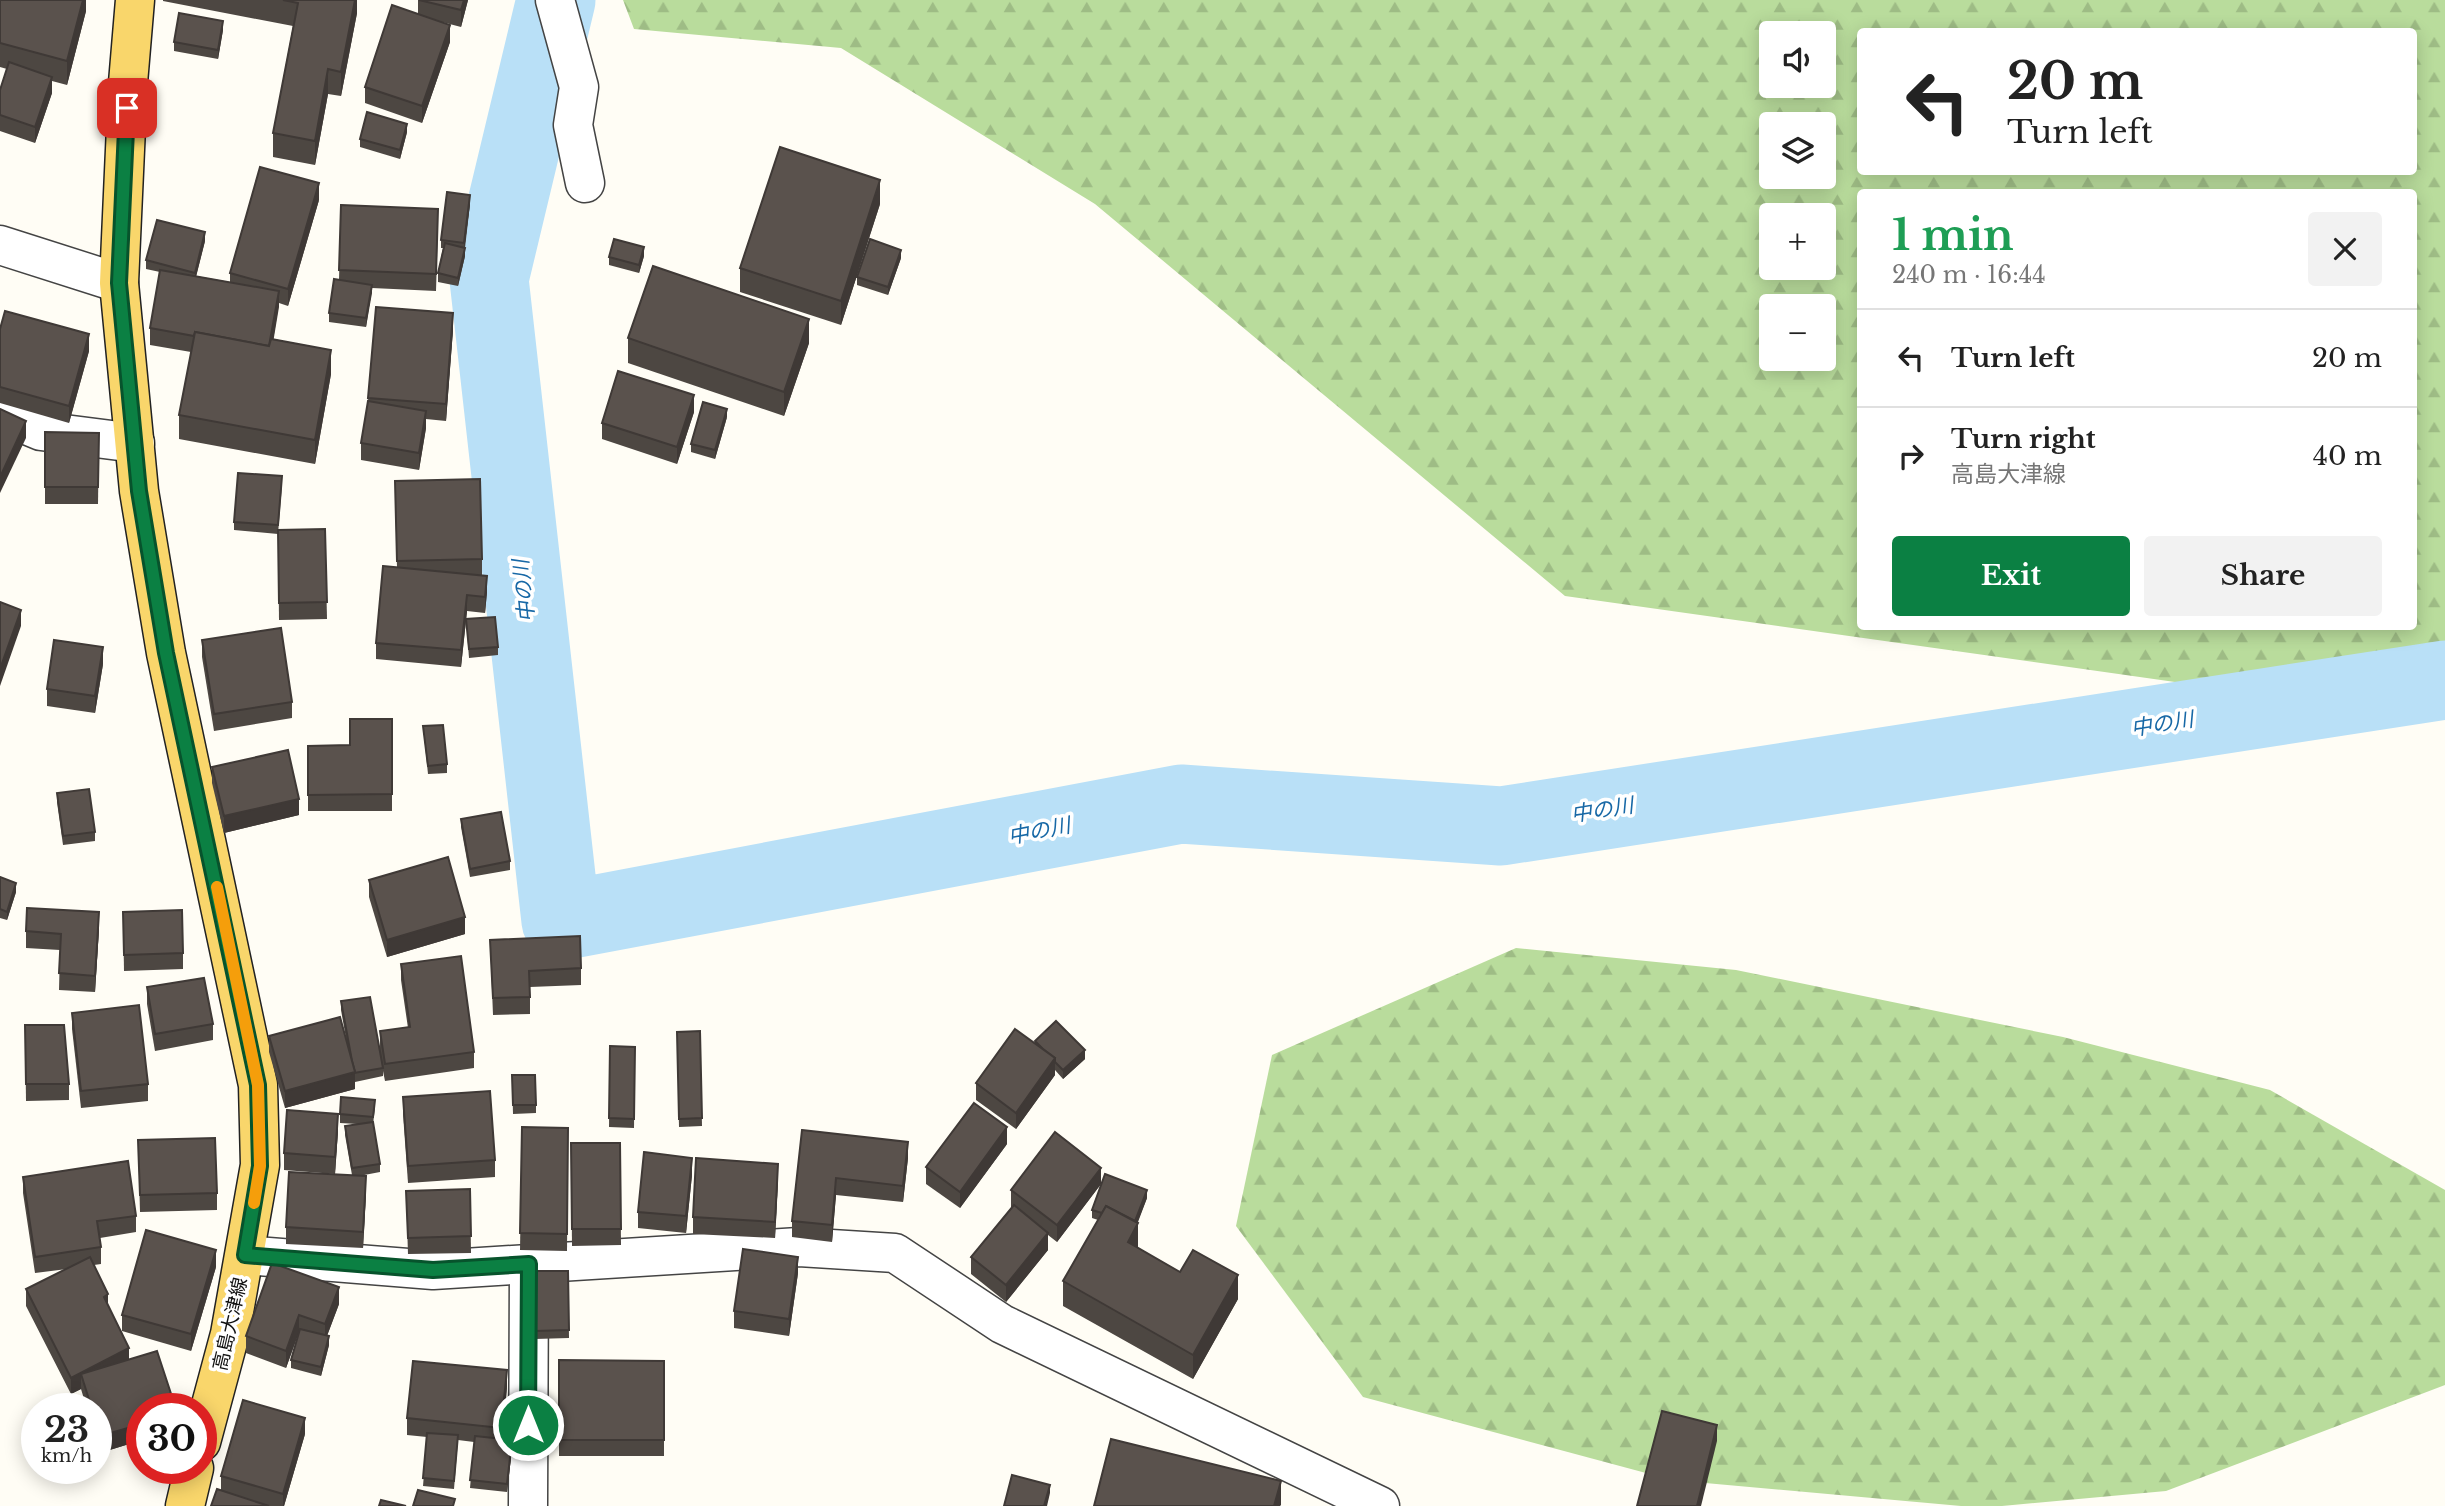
<!DOCTYPE html>
<meta charset="utf-8">
<style>
:root{--surface:#fff;--page:#f2f2f2;--text:#222;--muted:#767676;--line:#e0e0e0;--accent:#0b8043}
body{margin:0;font-family:"Libre Baskerville","Noto Sans JP",serif;background:var(--page);color:var(--text);height:100vh;display:flex;flex-direction:column;font-size:26px;white-space:nowrap}
*{box-sizing:border-box;margin:0}
p{font-size:23px;color:var(--muted)}
.icon{flex:none;width:38px;height:38px;fill:none;stroke:currentColor;stroke-width:2;stroke-linecap:round;stroke-linejoin:round}
.map{position:relative;flex:1;overflow:hidden}
.details{position:absolute;left:1857px;top:189px;width:560px;height:441px;display:flex;flex-direction:column;background:var(--surface);border-radius:7px;box-shadow:0 4px 18px #0003}
.details>*{flex:none}
.guide{position:absolute;left:1857px;top:28px;width:560px;height:147px;border-radius:7px;box-shadow:0 4px 18px #0003;background:#fff;color:var(--text);overflow:hidden}
.controls{position:absolute;left:1759px;top:21px;display:grid;gap:14px}
.controls a{display:grid;place-items:center;width:77px;height:77px;border-radius:7px;background:var(--surface);box-shadow:0 4px 18px #0003;font-size:35px}
.speed{position:absolute;left:21px;top:1393px;display:flex;gap:14px;font-size:35px;font-weight:700;text-align:center}
.speed>*{display:grid;place-content:center;width:91px;height:91px;border-radius:50%;background:var(--surface);box-shadow:0 4px 18px #0003;line-height:1}
.speed small{font-size:18px;font-weight:400}
.speed .limit{border:10px solid #d22;background:#fff;color:#111}
.pin{position:absolute;display:grid;place-items:center;width:60px;height:60px;color:#fff;margin:-30px;border-radius:14px;box-shadow:0 4px 10px #0006}
.me{position:absolute;width:77px;margin:-38px;rotate:0deg;stroke-linejoin:round;filter:drop-shadow(0 0 5px #0008)}
.turn{display:flex;align-items:center;gap:24px;height:147px;padding:0 35px;font-size:32px}
.turn .icon{width:91px;height:91px;stroke-width:2.5}
.turn b{display:block;font-size:49px;line-height:60px}
.round{display:grid;place-items:center;flex:none;width:74px;height:74px;border-radius:7px;background:var(--page)}
.overview{display:flex;align-items:center;justify-content:space-between;height:119px;padding:0 35px}
h1{font-size:42px;font-weight:700;line-height:52px;color:#1e9e55}
.cta{display:flex;gap:14px;margin-top:auto;padding:14px 35px}
.cta a{flex:1;height:80px;border-radius:7px;background:var(--accent);color:#fff;font-size:28px;font-weight:700;line-height:80px;text-align:center}
.cta a+a{background:var(--page);color:var(--text)}
ul{padding:0;list-style:none}
li{display:flex;align-items:center;gap:21px;height:98px;padding:0 35px;border-top:2px solid var(--line)}
li div{flex:1}
li b{display:block;font-size:26px}
li em{font-style:normal}
.map>svg:first-child{display:block}
.forest{fill:url(#forest-firs);fill-rule:evenodd}
.lines{fill:none;stroke-linecap:round;stroke-linejoin:round}
.river{stroke:#b9e0f7;stroke-width:79}
.minor-casing{stroke:#444;stroke-width:41}
.major-casing{stroke:#222;stroke-width:41}
.minor{stroke:#fff;stroke-width:38}
.major{stroke:#f9d66b;stroke-width:38}
.wall{fill:#4d4742}
.shaded-wall{fill:#3f3936}
.building{fill:#5a524d;stroke:#3f3936;stroke-width:2}
.route-casing{stroke:#07532c;stroke-width:18}
.route{stroke:#0b8043;stroke-width:12}
.slow{stroke:#f59e0b;stroke-width:12}
.labels{text-anchor:middle;dominant-baseline:central;stroke-width:7;stroke-linejoin:round;paint-order:stroke}
.street-label{font-size:19px;fill:#111;stroke:#fff}
.water-label{font-size:21px;font-style:italic;fill:#1768a6;stroke:#fff}
</style>
<div class="map">
<svg width="2445" height="1506" viewBox="0 0 2445 1506">
<defs>
<pattern id="forest-firs" width="22" height="20" patternUnits="userSpaceOnUse" patternTransform="scale(1.75)"><rect width="22" height="20" fill="#b9dc9c"/><path d="M5 1l3.5 6h-7zM16 11l3.5 6h-7z" fill="#9ebc85"/></pattern>
</defs>
<rect width="100%" height="100%" fill="#fffdf5"/>
<g class="forest">
<path d="M623 0H2445V720L1565 596 1095 204 841 48 634 29ZM1860 32H2413V172H1860ZM1771 33H1824V86H1771ZM1771 124H1824V177H1771ZM1860 192H2413V626H1860ZM1771 215H1824V268H1771ZM1771 306H1824V359H1771Z"/>
<path d="M1516 948 1736 970 2063 1037 2270 1090 2445 1190V1385L2166 1491 2002 1506H1961L1672 1480 1363 1397 1236 1226 1272 1055Z"/>
</g>
<g class="lines">
<path class="river" d="M556 0 489 279 561 921 1181 804 1501 826 2445 680"/>
<defs>
<g id="minor">
<path d="M555 0 579 87 573 125 585 183"/>
<path d="M0 245 119 283"/>
<path d="M0 414 41 431 135 443"/>
<path d="M245 1255 433 1270 799 1247 895 1253 1002 1324 1380 1506"/>
<path d="M528 1506 529 1264"/>
</g>
<g id="major">
<path d="M135 0 128 83 119 283 139 491 166 653 258 1085 260 1165 230 1334 201 1442"/>
<path d="M185 1506 194 1468"/>
</g>
</defs>
<use href="#minor" class="minor-casing"/>
<use href="#major" class="major-casing"/>
<use href="#minor" class="minor"/>
<use href="#major" class="major"/>
</g>
<g class="wall">
<path d="M0 0H86V11L67 85 52 81V93L35 143 0 131V90L7 69 0 67Z"/>
<path d="M163 0H357V13L341 96 328 94 315 165 273 157V133L293 26 163 1Z"/>
<path d="M418 0H468L461 27 442 22 450 42 422 123 365 103V87L418 14Z"/>
<path d="M223 30 218 59 174 51V42Z"/>
<path d="M407 132 400 159 360 147V139Z"/>
<path d="M319 200 288 306 279 303 273 340 331 374 315 464 179 439V415L191 352 150 345V328L160 272 146 269V260L205 241 196 276 230 282V273Z"/>
<path d="M470 204 465 248V256L458 286 438 282V273L443 248H441V240Z"/>
<path d="M880 204 841 325 740 292V268Z"/>
<path d="M341 205 438 226 436 291 372 288 366 327 329 322V313L339 280Z"/>
<path d="M644 256 639 273 609 265V257Z"/>
<path d="M901 258 888 295 857 285V277Z"/>
<path d="M376 307 453 330 446 421 426 419V428L419 470 361 460V443L368 401Z"/>
<path d="M0 329 89 351 69 423 0 403Z"/>
<path d="M628 338 809 343 784 416 628 363Z"/>
<path d="M694 412 677 464 602 439V423Z"/>
<path d="M727 417 715 459 691 452V444Z"/>
<path d="M45 432 99 433 98 504H45Z"/>
<path d="M282 485 278 534 234 530V522Z"/>
<path d="M395 498 482 559V575L487 592 485 613 467 611 461 667 376 659V643L397 567Z"/>
<path d="M325 529 327 619 279 620 278 530Z"/>
<path d="M466 619 498 647V655L469 658Z"/>
<path d="M202 640 292 702V718L214 731 202 657Z"/>
<path d="M103 664 95 713 47 706V689Z"/>
<path d="M392 719V811H308V746L350 745Z"/>
<path d="M423 726 447 764V773L428 774Z"/>
<path d="M212 767 299 815 224 833 212 783Z"/>
<path d="M57 793 95 832V841L63 845 57 802Z"/>
<path d="M461 819 510 861V870L470 877 461 827Z"/>
<path d="M0 877 16 892 7 920 0 918Z"/>
<path d="M369 880 465 934 387 957 369 897Z"/>
<path d="M123 912 183 953V969L124 971Z"/>
<path d="M99 929 95 992 59 990 60 950 26 948V931Z"/>
<path d="M490 940 581 968V985L530 987V1014L493 1015Z"/>
<path d="M401 964 474 1052V1068L385 1081 383 1071V1076L355 1082V1089L285 1108 269 1052V1036L347 1044 341 1010V1001L380 1048V1031L408 1028 401 980Z"/>
<path d="M147 987 213 1024V1040L155 1051 147 1004Z"/>
<path d="M72 1013 148 1084V1101L81 1108 72 1029Z"/>
<path d="M25 1025 69 1084V1100L26 1101Z"/>
<path d="M700 1031 702 1126 679 1127 677 1032Z"/>
<path d="M1035 1041 1085 1059 1063 1079 1055 1070V1075L1016 1129 976 1100V1083L1035 1043Z"/>
<path d="M610 1046 635 1047 634 1128 609 1127Z"/>
<path d="M512 1075 536 1105V1113L513 1114Z"/>
<path d="M403 1097 495 1160V1177L408 1183 403 1114Z"/>
<path d="M375 1108 373 1124 380 1164V1172L359 1176 366 1193 363 1248 286 1244V1227L352 1175 345 1135V1126L357 1124 340 1123V1114Z"/>
<path d="M522 1127 568 1128 567 1251 520 1250Z"/>
<path d="M802 1130 908 1158 903 1202 836 1195 832 1242 792 1237V1221Z"/>
<path d="M338 1131 335 1174 284 1170V1153Z"/>
<path d="M138 1140 217 1193V1210L140 1212Z"/>
<path d="M571 1143H620L621 1245 572 1246Z"/>
<path d="M1007 1144 960 1208 926 1184V1167Z"/>
<path d="M692 1175 686 1233 638 1228V1212Z"/>
<path d="M23 1177 136 1216V1232L100 1238 101 1247V1264L94 1265 108 1306 129 1359 142 1409V1440L100 1453 96 1439V1409H87L81 1389 71 1394 26 1306V1289L67 1269 35 1273 23 1193Z"/>
<path d="M778 1180 775 1238 693 1234V1217Z"/>
<path d="M1101 1184 1057 1242 1048 1235V1250L1006 1302 971 1274V1257L1011 1208V1190Z"/>
<path d="M470 1189 471 1253 408 1254 406 1191Z"/>
<path d="M1147 1198 1137 1223 1138 1248 1180 1272 1238 1299 1193 1379 1063 1306V1281L1098 1220 1092 1218V1210Z"/>
<path d="M272 1263 339 1304 327 1336 329 1345 321 1376 291 1368V1360L299 1332 286 1368 246 1353V1336Z"/>
<path d="M216 1267 191 1351 122 1331V1315Z"/>
<path d="M534 1271H568L569 1338 535 1339Z"/>
<path d="M798 1273 789 1336 734 1328V1311Z"/>
<path d="M559 1360 664 1361V1456H559Z"/>
<path d="M507 1387 502 1439 512 1449 507 1492 470 1488 474 1442 458 1440 454 1489 423 1486 427 1437 407 1435V1418Z"/>
<path d="M305 1434 284 1506H211L221 1490V1476Z"/>
</g>
<g class="shaded-wall">
<path d="M83 0H86V11L67 85V61Z"/>
<path d="M355 0H357V13L341 96V72Z"/>
<path d="M464 0H468L461 27V10Z"/>
<path d="M223 21V30L218 59V50Z"/>
<path d="M450 25V42L422 123V106Z"/>
<path d="M328 69V94L315 165V141Z"/>
<path d="M52 77V93L35 143V127Z"/>
<path d="M407 124V132L400 159V150Z"/>
<path d="M880 180V204L841 325V301Z"/>
<path d="M319 183V200L288 306V289Z"/>
<path d="M470 195V204L464 251V243Z"/>
<path d="M205 232V241L195 281V273Z"/>
<path d="M644 247V256L639 273V265Z"/>
<path d="M465 248V256L458 286V278Z"/>
<path d="M901 250V258L888 295V287Z"/>
<path d="M372 285V293L366 327V318Z"/>
<path d="M279 291V307L269 367V350Z"/>
<path d="M453 313V330L446 421V404Z"/>
<path d="M809 319V343L784 416V392Z"/>
<path d="M89 334V351L69 423V406Z"/>
<path d="M331 350V374L315 464V440Z"/>
<path d="M694 395V412L677 464V447Z"/>
<path d="M727 409V417L715 459V450Z"/>
<path d="M426 411V428L419 470V453Z"/>
<path d="M26 421V438L0 493V477Z"/>
<path d="M487 576V592L485 613V597Z"/>
<path d="M467 595V611L461 667V650Z"/>
<path d="M21 610V626L0 686V669Z"/>
<path d="M103 647V664L95 713V696Z"/>
<path d="M299 799V815L224 833V816Z"/>
<path d="M16 883V892L7 920V912Z"/>
<path d="M99 912V929L95 992V976Z"/>
<path d="M465 917V934L387 957V940Z"/>
<path d="M1085 1050V1059L1063 1079V1070Z"/>
<path d="M1055 1058V1075L1016 1129V1113Z"/>
<path d="M355 1072V1089L285 1108V1091Z"/>
<path d="M338 1114V1131L335 1174V1157Z"/>
<path d="M1007 1127V1144L960 1208V1192Z"/>
<path d="M908 1142V1158L903 1202V1186Z"/>
<path d="M692 1158V1175L686 1233V1216Z"/>
<path d="M778 1164V1180L775 1238V1222Z"/>
<path d="M1101 1168V1184L1057 1242V1225Z"/>
<path d="M366 1176V1193L363 1248V1232Z"/>
<path d="M836 1178V1195L832 1242V1225Z"/>
<path d="M1147 1190V1198L1135 1230 1138 1223V1248L1128 1266V1242Z"/>
<path d="M1048 1233V1250L1006 1302V1285Z"/>
<path d="M216 1250V1267L191 1351V1334Z"/>
<path d="M798 1257V1273L789 1336V1319Z"/>
<path d="M1238 1275V1299L1193 1379V1355Z"/>
<path d="M339 1287V1304L325 1341V1324Z"/>
<path d="M108 1294V1311L104 1297Z"/>
<path d="M299 1315V1332L286 1368V1351Z"/>
<path d="M329 1336V1345L321 1376V1367Z"/>
<path d="M129 1348V1365L81 1374V1389L71 1394V1378Z"/>
<path d="M507 1370V1387L501 1445V1428Z"/>
<path d="M305 1418V1434L284 1506H283V1494Z"/>
<path d="M142 1424V1440L100 1453V1436Z"/>
<path d="M1717 1425V1441L1701 1506H1697Z"/>
<path d="M512 1440V1449L507 1492V1484Z"/>
<path d="M1281 1481V1505L1280 1506H1274Z"/>
<path d="M1050 1485V1493L1047 1506H1044Z"/>
</g>
<g class="building">
<path d="M0 0H83L67 61 0 43Z"/>
<path d="M283 0H355L341 72 328 69 315 141 273 133 298 3Z"/>
<path d="M419 0H464L461 10Z"/>
<path d="M392 5 450 25 422 106 365 87Z"/>
<path d="M179 13 223 21 218 50 174 42Z"/>
<path d="M9 62 52 77 35 127 0 115V90Z"/>
<path d="M367 112 407 124 400 150 360 139Z"/>
<path d="M780 147 880 180 841 301 740 268Z"/>
<path d="M260 167 319 183 288 289 230 273Z"/>
<path d="M447 192 470 195 464 243 441 240Z"/>
<path d="M341 205 438 209 436 274 339 270Z"/>
<path d="M157 220 205 232 195 273 146 260Z"/>
<path d="M614 239 644 247 639 265 609 257Z"/>
<path d="M870 239 901 250 888 287 857 277Z"/>
<path d="M445 243 465 248 458 278 438 273Z"/>
<path d="M653 266 809 319 784 392 628 338Z"/>
<path d="M160 270 279 291 269 346 195 332 194 336 150 328Z"/>
<path d="M334 279 372 285 366 318 329 313Z"/>
<path d="M376 307 453 313 446 404 368 398Z"/>
<path d="M5 311 89 334 69 406 0 387V329Z"/>
<path d="M195 332 269 346 271 339 331 350 315 440 179 415Z"/>
<path d="M618 371 694 395 677 447 602 423Z"/>
<path d="M368 401 426 411 419 453 361 443Z"/>
<path d="M703 402 727 409 715 450 691 444Z"/>
<path d="M0 409 26 421 0 477Z"/>
<path d="M45 432 99 433 98 487H45Z"/>
<path d="M238 473 282 476 278 525 234 522Z"/>
<path d="M480 479 482 559 397 561 395 481Z"/>
<path d="M325 529 327 602 279 603 278 530Z"/>
<path d="M383 566 487 576 485 597 467 595 461 650 376 643Z"/>
<path d="M0 602 21 610 0 669Z"/>
<path d="M495 617 498 647 469 649 466 619Z"/>
<path d="M281 628 292 702 214 714 202 640Z"/>
<path d="M54 640 103 647 95 696 47 689Z"/>
<path d="M350 719H392V794L308 795V746L350 745Z"/>
<path d="M443 725 447 764 428 766 423 726Z"/>
<path d="M288 750 299 799 224 816 212 767Z"/>
<path d="M89 789 95 832 63 836 57 793Z"/>
<path d="M501 812 510 861 470 869 461 819Z"/>
<path d="M448 857 465 917 387 940 369 880Z"/>
<path d="M0 877 16 883 7 912 0 909Z"/>
<path d="M27 908 99 912 95 976 59 973 61 934 26 931Z"/>
<path d="M182 910 183 953 124 955 123 912Z"/>
<path d="M580 936 581 968 529 971 530 997 493 998 490 940Z"/>
<path d="M461 956 474 1052 385 1064 380 1031 410 1027 401 964Z"/>
<path d="M204 978 213 1024 155 1034 147 987Z"/>
<path d="M370 997 383 1068 354 1073 355 1072 352 1061 341 1001Z"/>
<path d="M139 1005 148 1084 81 1091 72 1013Z"/>
<path d="M340 1017 355 1072 285 1091 269 1036Z"/>
<path d="M1056 1021 1085 1050 1063 1070 1055 1062V1058L1043 1049 1035 1041Z"/>
<path d="M25 1025H64L69 1084H26Z"/>
<path d="M1015 1029 1055 1058 1016 1113 976 1083Z"/>
<path d="M700 1031 702 1118 679 1119 677 1032Z"/>
<path d="M610 1046 635 1047 634 1119 609 1118Z"/>
<path d="M512 1075H535L536 1105H513Z"/>
<path d="M490 1091 495 1160 408 1166 403 1097Z"/>
<path d="M341 1097 375 1100 373 1117 340 1114Z"/>
<path d="M974 1103 1007 1127 960 1192 926 1167Z"/>
<path d="M287 1110 338 1114 335 1157 284 1153Z"/>
<path d="M373 1122 380 1164 352 1168 345 1126Z"/>
<path d="M522 1127 568 1128 567 1234 520 1233Z"/>
<path d="M802 1130 908 1142 903 1186 836 1178 832 1225 792 1221Z"/>
<path d="M1055 1132 1101 1168 1057 1225 1011 1190Z"/>
<path d="M215 1138 217 1193 140 1195 138 1140Z"/>
<path d="M571 1143H620L621 1229H572Z"/>
<path d="M644 1152 692 1158 686 1216 638 1212Z"/>
<path d="M696 1158 778 1164 775 1222 693 1217Z"/>
<path d="M128 1161 136 1216 97 1221 101 1247 35 1257 23 1177Z"/>
<path d="M289 1172 366 1176 363 1232 286 1227Z"/>
<path d="M1105 1174 1147 1190 1135 1221 1106 1206 1102 1213 1092 1210Z"/>
<path d="M470 1189 471 1236 408 1238 406 1191Z"/>
<path d="M1014 1205 1048 1233 1006 1285 971 1257Z"/>
<path d="M1106 1206 1138 1223 1128 1242 1180 1272 1193 1250 1238 1275 1193 1355 1063 1281Z"/>
<path d="M146 1230 216 1250 191 1334 122 1315Z"/>
<path d="M743 1249 798 1257 789 1319 734 1311Z"/>
<path d="M90 1257 108 1294 104 1297 129 1348 71 1378 26 1289Z"/>
<path d="M272 1263 339 1287 325 1324 299 1315 286 1351 246 1336Z"/>
<path d="M534 1271H568L569 1330 535 1331Z"/>
<path d="M300 1329 329 1336 321 1367 291 1360Z"/>
<path d="M157 1351 176 1409H142V1424L100 1436 96 1423V1409H92L81 1374Z"/>
<path d="M559 1360 664 1361V1440H559Z"/>
<path d="M413 1361 507 1370 501 1428 407 1418Z"/>
<path d="M243 1400 305 1418 283 1494 221 1476Z"/>
<path d="M1662 1411 1717 1425 1697 1506H1637Z"/>
<path d="M427 1433 458 1435 454 1481 423 1478Z"/>
<path d="M475 1436 512 1440 507 1484 470 1480Z"/>
<path d="M1111 1439 1281 1481 1274 1506H1094Z"/>
<path d="M1012 1475 1050 1485 1044 1506H1004Z"/>
<path d="M217 1489 269 1506H211Z"/>
<path d="M418 1490 455 1499 453 1506H413Z"/>
<path d="M381 1500 406 1506H379Z"/>
</g>
<g class="lines">
<defs>
<path id="route" d="M127 108 119 283 139 491 166 653 258 1085 260 1166 245 1255 433 1270 529 1264 528 1425"/>
</defs>
<use href="#route" class="route-casing"/>
<use href="#route" class="route"/>
<path class="slow" d="M217 887 258 1085 260 1166 254 1203"/>
</g>
<g class="labels">
<g class="street-label">
<text transform="translate(230 1324) rotate(-77)">高島大津線</text>
</g>
<g class="water-label">
<text transform="translate(524 591) rotate(-96)">中の川</text>
<text transform="translate(2162 724) rotate(-9)">中の川</text>
<text transform="translate(1602 810) rotate(-9)">中の川</text>
<text transform="translate(1039 831) rotate(-11)">中の川</text>
</g>
</g>
</svg>
<div class="controls">
<a><svg class="icon" aria-label="sound" viewBox="0 0 24 24"><path d="M4 9h4l5-4v14l-5-4H4zM17 9q2 3 0 6"/></svg></a>
<a><svg class="icon" aria-label="layers" viewBox="0 0 24 24"><path d="M12 4l9 5-9 5-9-5zM3 14l9 5 9-5"/></svg></a>
<a>+</a>
<a>−</a>
</div>
<div class="speed"><div>23<small>km/h</small></div><div class="limit">30</div></div>
<div class="pin" style="left:127px;top:108px;background:#d93025"><svg class="icon" aria-label="arrive" viewBox="0 0 24 24"><path d="M6 21V4h12l-3 4 3 4H6"/></svg></div>
<svg class="me" style="left:528px;top:1425px" viewBox="-20 -20 40 40"><circle r="17" fill="#0b8043" stroke="#fff" stroke-width="3"/><path d="M0-11L8 9 0 5-8 9z" fill="#fff"/></svg>
<div class="guide">
<div class="turn"><svg class="icon" aria-label="left" viewBox="0 0 24 24"><path d="M17 20v-9H6M10 6l-5 5 5 5"/></svg><div><b>20 m</b>Turn left</div></div>
</div>
<section class="details">
<div class="overview"><div><h1>1 min</h1><p>240 m · 16:44</p></div><a class="round"><svg class="icon" aria-label="close" viewBox="0 0 24 24"><path d="M6 6l12 12M18 6L6 18"/></svg></a></div>
<ul>
<li><svg class="icon" aria-label="left" viewBox="0 0 24 24"><path d="M17 20v-9H6M10 6l-5 5 5 5"/></svg><div><b>Turn left</b></div><em>20 m</em></li>
<li><svg class="icon" aria-label="right" viewBox="0 0 24 24"><path d="M7 20v-9h11M14 6l5 5-5 5"/></svg><div><b>Turn right</b><p>高島大津線</p></div><em>40 m</em></li>
</ul>
<div class="cta"><a>Exit</a><a>Share</a></div>
</section>
</div>
